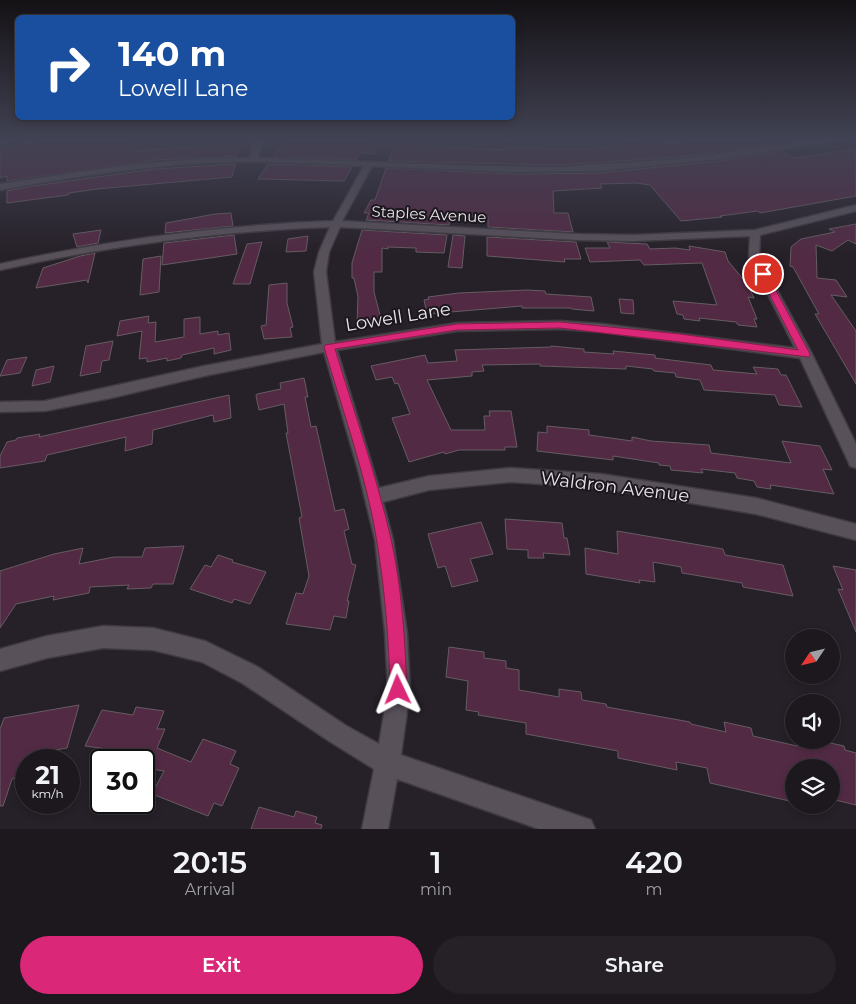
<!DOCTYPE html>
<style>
:root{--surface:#1c181e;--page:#252127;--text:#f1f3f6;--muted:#a0a0a4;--line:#3a373c;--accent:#db2777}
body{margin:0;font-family:Montserrat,sans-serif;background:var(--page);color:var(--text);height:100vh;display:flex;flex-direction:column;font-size:19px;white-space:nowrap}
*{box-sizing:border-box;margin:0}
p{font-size:16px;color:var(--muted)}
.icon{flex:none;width:28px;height:28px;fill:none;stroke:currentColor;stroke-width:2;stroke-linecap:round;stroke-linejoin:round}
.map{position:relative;height:829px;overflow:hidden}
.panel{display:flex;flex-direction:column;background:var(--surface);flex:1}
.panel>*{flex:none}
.guide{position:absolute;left:15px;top:15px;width:500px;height:105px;border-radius:8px;box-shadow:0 2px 8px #0003,0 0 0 1px var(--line);background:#1a4fa0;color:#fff;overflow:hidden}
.needle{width:32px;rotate:235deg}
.controls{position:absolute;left:785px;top:629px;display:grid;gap:10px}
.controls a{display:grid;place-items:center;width:55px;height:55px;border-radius:50%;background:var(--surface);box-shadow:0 2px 8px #0003,0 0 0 1px var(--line);font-size:25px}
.speed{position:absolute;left:15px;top:749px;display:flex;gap:10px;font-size:25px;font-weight:700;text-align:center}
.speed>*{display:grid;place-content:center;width:65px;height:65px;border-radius:50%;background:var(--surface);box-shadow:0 2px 8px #0003,0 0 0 1px var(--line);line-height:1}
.speed small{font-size:12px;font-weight:400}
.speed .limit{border:2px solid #111;border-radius:8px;background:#fff;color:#111}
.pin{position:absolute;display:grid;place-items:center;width:42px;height:42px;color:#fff;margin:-21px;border:2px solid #fff;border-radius:50%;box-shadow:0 1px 5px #0007}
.me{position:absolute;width:55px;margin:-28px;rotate:358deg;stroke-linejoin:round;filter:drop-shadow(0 0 4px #0008)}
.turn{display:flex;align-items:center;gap:18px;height:105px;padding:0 20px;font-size:22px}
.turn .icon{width:65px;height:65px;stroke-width:2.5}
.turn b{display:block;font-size:35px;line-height:42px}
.eta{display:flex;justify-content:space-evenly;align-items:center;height:85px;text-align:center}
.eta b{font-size:30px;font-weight:600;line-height:35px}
.button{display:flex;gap:10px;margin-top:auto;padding:10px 20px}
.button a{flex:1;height:58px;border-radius:30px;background:var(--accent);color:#fff;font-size:20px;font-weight:600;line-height:58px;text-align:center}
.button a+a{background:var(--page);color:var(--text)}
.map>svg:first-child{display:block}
.building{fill:#522a44;stroke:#675c62}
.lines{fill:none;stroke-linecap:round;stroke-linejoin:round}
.minor-casing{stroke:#3f3a40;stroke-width:3}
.minor{fill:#58515a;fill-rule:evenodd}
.route{fill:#db2777;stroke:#8e194d}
.labels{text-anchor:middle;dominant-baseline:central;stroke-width:4;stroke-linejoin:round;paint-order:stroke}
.far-street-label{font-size:15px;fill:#e8e4e9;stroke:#1c171e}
.street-label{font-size:18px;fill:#e8e4e9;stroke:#1c171e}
</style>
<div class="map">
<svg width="856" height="829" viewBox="0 0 856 829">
<rect width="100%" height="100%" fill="#262028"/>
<g class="building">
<path d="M49 139H132L134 151 238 144 237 146H239L237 156 156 160 7 181V176L0 178V148Z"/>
<path d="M288 139H374L375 154 360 153 356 160 273 157 279 148H283Z"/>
<path d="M715 139H755L767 145 680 157 558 165 389 161 394 145 398 144 485 149 506 150 505 147 558 149 609 148 607 146 620 145 616 142 639 140 647 146Z"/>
<path d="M856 149V196L760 213 758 211 720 216 722 217 681 221 650 185 636 183 600 184 602 188 553 191 554 213H568L573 232 488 227V217L450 215 449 225 366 220 369 213H364L371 200H375L386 168 517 174 599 173 720 161 780 151 795 158Z"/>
<path d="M235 164 232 177 97 189 69 193 68 195 7 203V191L26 187 154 169Z"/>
<path d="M268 164 304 165 352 167 344 181 258 179Z"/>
<path d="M231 213 233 226 165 233 166 223 215 214Z"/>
<path d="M856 224V244L848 240 832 251 816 245 817 278 836 280 847 297 831 295 856 331V384L815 314H819L793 267 790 266 791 247 801 239 835 232 829 229Z"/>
<path d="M101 230 98 243 77 247 73 234Z"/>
<path d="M362 230 447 235 444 253 416 252V248L388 247V249L382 248V272H374V292L381 319 357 323 358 297 354 278H352V263Z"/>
<path d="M234 235 237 254 162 265 164 243Z"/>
<path d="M453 235 465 236 462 268 448 267Z"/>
<path d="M308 236 306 251 286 252 288 239Z"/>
<path d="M487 237 576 242 581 259H564L565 262 487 256Z"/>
<path d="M262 242 250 284H233L247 244Z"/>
<path d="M607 242 647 244 650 249 675 248 690 250 689 246 725 252 728 261 748 285 754 298 748 297 757 319H754L757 327 738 325 736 322 699 318 700 321 684 319 683 315 677 314 673 301 717 305 702 263 644 265 640 260 590 262 585 248H610Z"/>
<path d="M95 253 88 283 87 280 36 288 43 268 80 256Z"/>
<path d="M161 256 159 292 140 295 143 259Z"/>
<path d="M287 283V303L293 327 290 328 292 337 264 339 261 326 266 325 269 285Z"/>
<path d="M527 290 545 291 546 294 591 297 594 311 572 309 571 308H522V306L427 314 424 300 429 299 428 297 459 293Z"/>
<path d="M619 299 633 300 634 314 621 313Z"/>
<path d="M149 316 148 323 156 322 155 342 184 337V319L200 317V334L218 331V335L229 333 231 350 214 354V348L182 355 181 358 167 361V358L147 362V358L139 359 142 331 117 336 120 321Z"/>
<path d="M113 341 109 360 102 361 100 372 80 376 86 346Z"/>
<path d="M551 346 584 349V352L614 354 613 351 655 355V358L711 365 713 370 757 374 753 367 778 369 781 375H786L802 407 779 405 775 395 704 390 700 380 676 377 675 373 654 371 653 369 626 366V369L540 366V364L482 365 484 371 472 372V376L427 380 451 430H485L484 416H490L489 411H511L517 447H505V450H459L445 454 444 452 409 462 392 418 410 414 398 383 395 384 392 377 376 380 371 366 425 355 428 363 457 361 455 350 551 347Z"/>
<path d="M27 357 20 373 0 376 7 360Z"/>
<path d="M54 366 50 382 32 386 36 370Z"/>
<path d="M304 378 308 397H305L311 427 316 426 335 511 344 509 349 529 344 531 352 564 356 565 347 601H349L346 618 334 616 330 630 286 624 296 593 303 594 309 576 299 518 302 517 286 433H288L284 404 259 410 256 396 257 394 281 389 280 383Z"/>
<path d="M229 395 231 418 214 422 213 415 153 430 152 444 125 451 126 437 47 455 45 461 0 468V456L7 442 16 440 17 438 40 434 39 437Z"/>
<path d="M547 426 589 430V435L632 441V437L651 441 709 445 711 453 791 463 782 441 820 446 832 470 823 469 834 494 770 485 771 489 757 487 754 481 737 478 735 473 701 469 703 473 671 470 670 466 659 465V463L613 456V460L537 451 538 432 547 433Z"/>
<path d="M505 519 562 523 564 538H567L570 555 543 553 544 558H528V550L507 549Z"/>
<path d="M481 522 493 554 470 559 478 581 452 587 445 566 438 568 428 534Z"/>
<path d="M617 531 723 549 725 555 783 565 793 596 743 587 742 583 682 573 681 567 653 562 655 582 639 580 640 583 586 574 585 548 618 554Z"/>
<path d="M184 546 173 584H153L151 588 127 589 129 585 90 587 89 593 53 600 54 596 16 604 0 628V571L54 554 83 548 79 564 114 557H142L145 548Z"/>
<path d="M218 555 233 560 232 562 266 572 250 604 234 599 232 603 190 589 205 565 211 567Z"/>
<path d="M833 566 856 570V632L838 589 843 590Z"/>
<path d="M449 647 484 652V658L506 661V668L519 670V690L559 697V689L581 692 582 700 606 704 607 707 690 722 691 724 726 732 724 722 751 728 753 736 797 746 796 740H817L844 746 845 750 856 753V805L831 799V768H794V802L710 783 707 768 676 762 677 770 618 758V751L526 734V723L478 715 479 712 466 710 468 681 446 677Z"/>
<path d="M79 705 67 748 43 752 41 760H26V776L12 779 3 806H0V729L4 718Z"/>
<path d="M136 707 164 711 157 729H165L157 748 191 762 203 739 236 751 230 764 239 768 222 806 214 803 208 816 152 794 164 771 144 768V760H110L115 750 85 746 102 710 133 715Z"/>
<path d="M259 807 294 817 296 811 317 817 315 823 322 825 321 829H251Z"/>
</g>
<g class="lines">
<defs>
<g id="minor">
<path d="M20 139 0 144V140Z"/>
<path d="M254 139H262L258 158 482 166 558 167 680 159 827 139H845L720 159 599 171 517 172 372 166 342 221 578 234 634 235 755 230 856 205V211L760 235 759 257 812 354 856 444V468L850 466 848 461 800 358 602 332 560 329 457 331 337 350 379 488 429 476 511 468 601 474 756 498 856 524V540L756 514 601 488 511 482 429 490 383 502 393 540 407 633 410 690 401 755 591 820 595 829H539L397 779 388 829H362L374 769 329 741 242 683 202 662 153 650 103 648 47 658 0 671V649L47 636 103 626 153 628 205 641 258 667 345 725 379 744 388 690 385 633 375 540 358 470 324 352 204 376 111 398 45 411 0 412V402L45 401 204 366 322 344 314 272 319 252 330 227C219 231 108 246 0 270V264C109 240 221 225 333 221L364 166C311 163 258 160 205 163 136 167 68 178 0 190V184C83 171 166 157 250 158ZM340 227 578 240 634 241 750 236 749 257 795 348 602 324 560 321 457 323 335 342 326 272 329 252Z"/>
</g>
</defs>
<use href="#minor" class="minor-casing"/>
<use href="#minor" class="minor"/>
</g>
<linearGradient id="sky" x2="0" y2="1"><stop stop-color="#151216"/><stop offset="0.55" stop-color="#414253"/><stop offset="1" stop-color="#414253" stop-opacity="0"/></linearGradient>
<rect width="856" height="255" fill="url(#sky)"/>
<path class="route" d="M763 271 767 274 810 354 809 357 560 328 457 330 335 349C354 412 376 474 391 539 402 588 405 640 407 690L405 696 398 698 392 696 390 690C389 640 385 591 377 542 367 478 342 409 324 347L325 345 457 324 560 322 680 334 798 350 759 274Z"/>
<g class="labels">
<g class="far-street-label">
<text transform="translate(429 214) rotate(3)">Staples Avenue</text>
</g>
<g class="street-label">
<text transform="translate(398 317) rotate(-9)">Lowell Lane</text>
<text transform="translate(615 487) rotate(7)">Waldron Avenue</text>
</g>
</g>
</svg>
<div class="controls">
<a><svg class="needle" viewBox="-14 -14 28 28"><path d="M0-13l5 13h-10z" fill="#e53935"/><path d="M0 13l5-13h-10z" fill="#a0a0a4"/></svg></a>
<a><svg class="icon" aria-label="sound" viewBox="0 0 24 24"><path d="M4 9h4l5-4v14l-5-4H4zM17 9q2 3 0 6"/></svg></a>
<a><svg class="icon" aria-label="layers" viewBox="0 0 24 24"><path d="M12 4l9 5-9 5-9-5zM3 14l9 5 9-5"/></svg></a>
</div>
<div class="speed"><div>21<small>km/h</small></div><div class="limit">30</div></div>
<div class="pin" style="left:763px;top:274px;background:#d93025"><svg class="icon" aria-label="arrive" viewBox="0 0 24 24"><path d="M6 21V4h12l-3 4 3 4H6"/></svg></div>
<svg class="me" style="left:398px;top:690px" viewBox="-20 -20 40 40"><path d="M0-17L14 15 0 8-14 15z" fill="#db2777" stroke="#fff" stroke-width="4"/></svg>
<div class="guide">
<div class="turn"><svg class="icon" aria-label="right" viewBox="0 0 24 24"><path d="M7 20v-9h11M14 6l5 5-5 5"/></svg><div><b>140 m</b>Lowell Lane</div></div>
</div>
</div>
<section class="panel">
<div class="eta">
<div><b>20:15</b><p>Arrival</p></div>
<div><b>1</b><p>min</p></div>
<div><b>420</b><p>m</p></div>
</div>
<div class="button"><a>Exit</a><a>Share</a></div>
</section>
